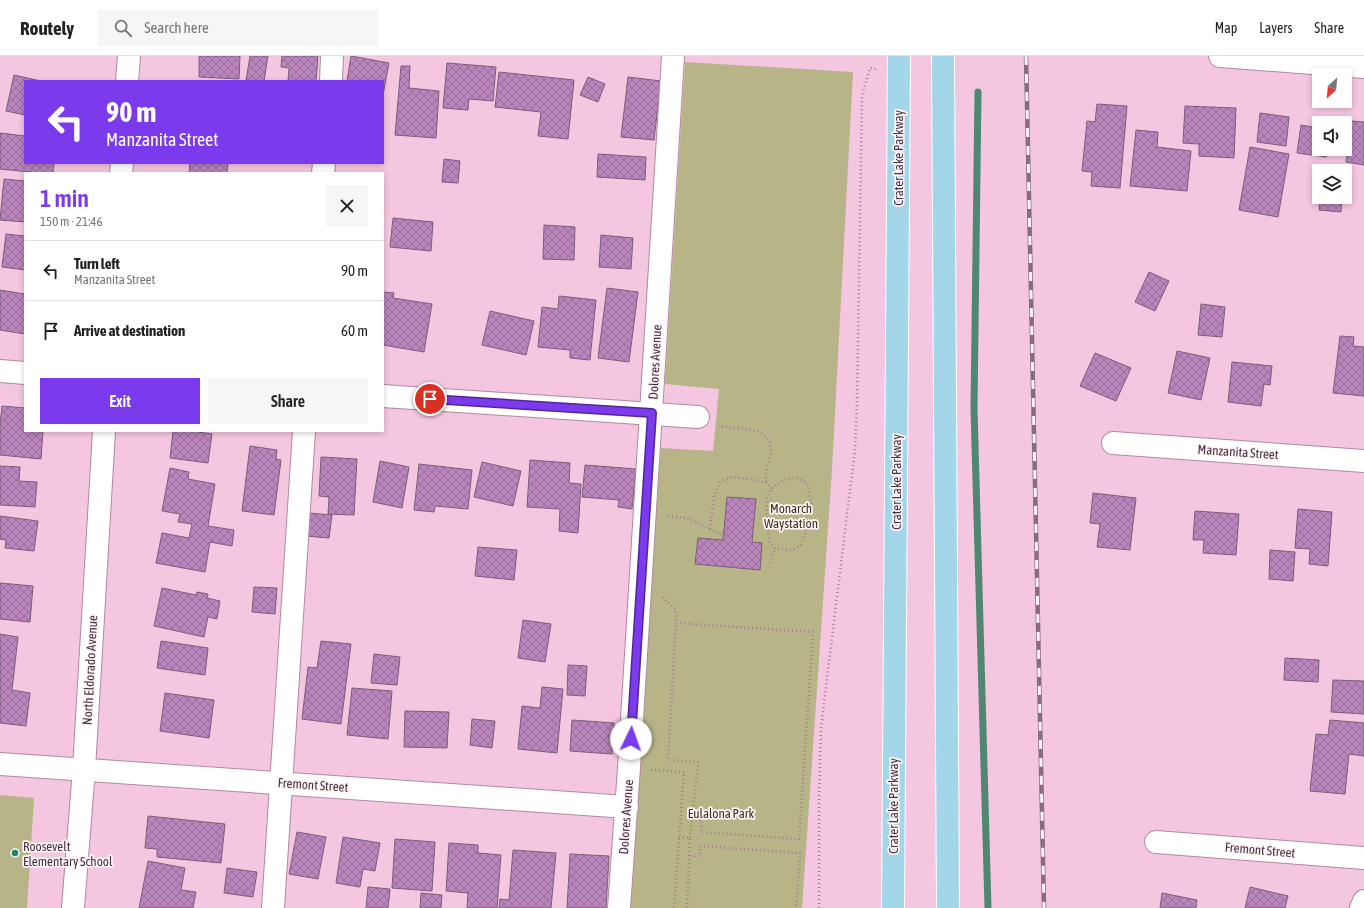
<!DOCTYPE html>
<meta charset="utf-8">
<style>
:root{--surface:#fff;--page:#f6f6f6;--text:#222;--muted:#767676;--line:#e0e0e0;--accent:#7c3aed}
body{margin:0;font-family:"Asap Condensed",sans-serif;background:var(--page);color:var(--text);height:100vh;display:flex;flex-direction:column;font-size:15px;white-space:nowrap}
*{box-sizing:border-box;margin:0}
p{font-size:13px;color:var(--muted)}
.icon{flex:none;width:22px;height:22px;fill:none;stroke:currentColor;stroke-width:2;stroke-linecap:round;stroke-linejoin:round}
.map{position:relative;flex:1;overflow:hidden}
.details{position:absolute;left:24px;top:116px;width:360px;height:260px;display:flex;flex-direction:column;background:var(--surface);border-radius:0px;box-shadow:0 2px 6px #0003}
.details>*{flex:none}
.guide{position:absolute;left:24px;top:24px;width:360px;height:84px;border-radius:0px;box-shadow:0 2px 6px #0003;background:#7c3aed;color:#fff;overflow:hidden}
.needle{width:26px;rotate:206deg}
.fabs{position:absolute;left:1312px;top:12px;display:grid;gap:8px}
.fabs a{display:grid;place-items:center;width:40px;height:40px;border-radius:0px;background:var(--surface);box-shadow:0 2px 6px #0003;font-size:20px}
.pin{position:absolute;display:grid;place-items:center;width:34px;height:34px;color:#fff;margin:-17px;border:2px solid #fff;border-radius:50%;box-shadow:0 1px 4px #0007}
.me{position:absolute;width:44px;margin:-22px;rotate:3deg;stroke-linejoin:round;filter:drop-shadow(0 0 3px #0008)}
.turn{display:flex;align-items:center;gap:14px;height:84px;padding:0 16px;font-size:18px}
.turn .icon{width:52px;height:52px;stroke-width:2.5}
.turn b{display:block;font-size:28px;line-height:34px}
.round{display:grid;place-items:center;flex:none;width:42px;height:42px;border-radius:0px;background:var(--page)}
.overview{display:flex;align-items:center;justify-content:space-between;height:68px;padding:0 16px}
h1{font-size:24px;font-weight:600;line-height:30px;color:var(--accent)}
.action{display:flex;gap:8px;margin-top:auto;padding:8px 16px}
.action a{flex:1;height:46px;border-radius:0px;background:var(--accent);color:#fff;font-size:16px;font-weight:600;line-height:46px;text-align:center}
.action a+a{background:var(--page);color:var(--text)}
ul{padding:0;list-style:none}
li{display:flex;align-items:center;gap:12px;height:60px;padding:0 16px;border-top:1px solid var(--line)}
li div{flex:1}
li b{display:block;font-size:15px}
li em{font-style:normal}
header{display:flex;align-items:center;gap:24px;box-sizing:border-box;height:56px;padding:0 20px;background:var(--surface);border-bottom:1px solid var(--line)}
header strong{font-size:19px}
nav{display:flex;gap:22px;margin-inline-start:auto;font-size:14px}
.search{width:280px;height:36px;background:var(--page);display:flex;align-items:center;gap:10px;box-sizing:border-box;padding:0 14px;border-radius:0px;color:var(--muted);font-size:15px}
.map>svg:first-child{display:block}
.green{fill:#b7b588}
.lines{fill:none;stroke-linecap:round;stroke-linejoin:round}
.stream{stroke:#508771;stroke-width:7}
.building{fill:url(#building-cross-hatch);stroke:#7b5c7c}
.minor-casing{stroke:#b488a0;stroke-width:24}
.major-casing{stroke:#fff;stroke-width:24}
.path{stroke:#9f7e90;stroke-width:2.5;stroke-dasharray:1 3;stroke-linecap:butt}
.minor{stroke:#fff;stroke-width:22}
.major{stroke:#a4d6e9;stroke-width:22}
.rail-casing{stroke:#896b7b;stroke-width:4.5}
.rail{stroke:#fef4f9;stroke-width:3;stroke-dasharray:9;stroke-linecap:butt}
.route-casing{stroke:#51269a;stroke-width:10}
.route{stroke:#7c3aed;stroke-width:7}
.poi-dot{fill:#1b8662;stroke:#fef4f9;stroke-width:1.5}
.labels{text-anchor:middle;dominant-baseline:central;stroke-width:3.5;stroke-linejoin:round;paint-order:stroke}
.street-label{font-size:13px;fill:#44323c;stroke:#fef4f9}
.park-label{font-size:13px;fill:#363412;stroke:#fef4f9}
.poi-label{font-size:13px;fill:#44323c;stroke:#fef4f9;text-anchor:start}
</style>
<header>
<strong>Routely</strong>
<div class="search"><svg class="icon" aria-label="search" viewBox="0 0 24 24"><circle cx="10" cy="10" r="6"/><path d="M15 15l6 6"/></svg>Search here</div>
<nav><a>Map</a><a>Layers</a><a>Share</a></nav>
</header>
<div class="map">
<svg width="1364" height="852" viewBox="0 0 1364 852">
<defs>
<pattern id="building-cross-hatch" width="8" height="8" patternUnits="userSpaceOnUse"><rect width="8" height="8" fill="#ba85bc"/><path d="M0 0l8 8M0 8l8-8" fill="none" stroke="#996d9a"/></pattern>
</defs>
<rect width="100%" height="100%" fill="#f5c6df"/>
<g class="green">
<path d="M685 6 853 16 832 414 802 852H627L661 392 713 395 719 333 665 328Z"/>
<path d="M0 739 34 742 27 852H0Z"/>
</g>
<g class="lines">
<path class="stream" d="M978 36 974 353 988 852"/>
</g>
<g class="building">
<path d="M199 0H240L239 23 199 21Z"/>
<path d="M250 0H268L264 25H246Z"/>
<path d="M282 0H318L316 25H288L289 12 281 11Z"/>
<path d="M351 0 389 7 383 39V25H347Z"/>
<path d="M447 7 496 11 493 45 469 43 468 54 443 52Z"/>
<path d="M401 10H410L409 32 439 35 436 82 395 79Z"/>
<path d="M499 16 574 24 568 83 538 80 541 56 495 51Z"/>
<path d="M14 19 41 25H25V59L6 55Z"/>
<path d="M588 21 605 28 598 46 580 39Z"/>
<path d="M628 21 661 25 654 84 621 81Z"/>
<path d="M1097 48 1127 50 1120 132 1091 130 1092 116 1082 115 1087 65 1095 66Z"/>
<path d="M1185 50 1236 52 1234 102 1199 100V88L1183 87Z"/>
<path d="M1260 57 1289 61 1286 90 1257 86Z"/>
<path d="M1352 65 1364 66V109L1346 106Z"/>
<path d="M1301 69 1319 72V93H1328L1326 101 1297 97Z"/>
<path d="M1136 74 1158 76 1157 91 1191 95 1187 135 1130 130Z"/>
<path d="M0 77 25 80V107H54L53 117H39L0 113Z"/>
<path d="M1250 91 1289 98 1278 161 1239 154Z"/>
<path d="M598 98 646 101 645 124 597 121Z"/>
<path d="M444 103 460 105 458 127 442 126Z"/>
<path d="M190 107H228L227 117H189Z"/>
<path d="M4 123 25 125V166L0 164Z"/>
<path d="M1320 141H1342L1341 156 1319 154Z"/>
<path d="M393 162 433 166 431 195 390 191Z"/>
<path d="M544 169 575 171 574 204 543 203Z"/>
<path d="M6 178 25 180V214L2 211Z"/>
<path d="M601 179 633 182 631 213 599 211Z"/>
<path d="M1149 216 1169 225 1155 255 1135 246Z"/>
<path d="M607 232 638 236 629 306 598 302Z"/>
<path d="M0 234 25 238V278L0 274Z"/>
<path d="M383 236 394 237 393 242 432 248 424 296 383 289Z"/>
<path d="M559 240 596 244 590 304 570 302V294L538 291 542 251 558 253Z"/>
<path d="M1201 248 1225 251 1222 281 1198 279Z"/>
<path d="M490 255 534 265 526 299 482 289Z"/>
<path d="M1340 280 1354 281 1353 290 1364 291V340L1333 337Z"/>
<path d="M1177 295 1210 302 1201 344 1168 337Z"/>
<path d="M1095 297 1131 312 1116 345 1080 330Z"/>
<path d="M1232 306 1272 310 1270 329 1264 328 1261 350 1228 346Z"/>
<path d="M2 350 25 352V375H43L41 403 0 399V369Z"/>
<path d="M173 375H191L212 378 208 407 170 402Z"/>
<path d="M250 390 277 394 276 403 281 404 274 459 242 455Z"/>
<path d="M321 401 357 403 354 459 328 458 329 441 319 440Z"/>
<path d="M530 404 570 407 569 427 581 428 578 477 559 475 560 453 527 451Z"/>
<path d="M380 405 409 411 402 452 373 446Z"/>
<path d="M482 406 521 415 513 450 474 441Z"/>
<path d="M419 408 472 414 468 453 435 450 434 456 414 454Z"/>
<path d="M585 409 636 413 632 453 618 451 619 444 582 441Z"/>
<path d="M0 410 20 411 19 425 37 426 35 451 0 449Z"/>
<path d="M170 412 189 416 188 423 215 428 208 470 234 474 232 490 210 486 205 516 156 507 162 477 189 482 192 468 178 466 180 458 162 455Z"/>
<path d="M1093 437 1136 442 1130 494 1097 491 1100 468 1090 467Z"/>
<path d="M727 441 756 443 752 486 762 487 760 514 695 508 698 482 723 484Z"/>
<path d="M1298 453 1332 456 1328 510 1309 508 1310 493 1295 492Z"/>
<path d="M1195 455 1239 458 1236 499 1203 497 1204 484H1193Z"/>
<path d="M308 457 332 459 329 482 306 480Z"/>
<path d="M0 460 38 465 34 495 5 492 6 484 0 483Z"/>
<path d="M478 491 517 494 514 524 475 520Z"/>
<path d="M1270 494 1295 496 1293 525 1269 523Z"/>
<path d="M0 527 33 530 30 566 0 563Z"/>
<path d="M254 531 277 532 275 558 252 556Z"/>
<path d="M162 532 196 539 197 536 208 538 207 542 220 545 217 563 208 561 204 581 154 570Z"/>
<path d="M523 564 551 568 545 606 518 602Z"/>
<path d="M0 578 18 581 12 634 30 637 26 670 0 667Z"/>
<path d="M161 585 208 592 205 619 157 612Z"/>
<path d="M321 585 351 588 341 668 302 663 308 611 317 612Z"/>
<path d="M374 598 400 601 397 629 371 627Z"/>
<path d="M1285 602 1319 604 1318 626 1284 624Z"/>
<path d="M568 609 587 610 585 640 567 639Z"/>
<path d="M1333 624 1364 625V658L1331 656Z"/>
<path d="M542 631 563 633 557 697 518 693 522 650 540 652Z"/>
<path d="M352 632 392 635 388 683 347 679Z"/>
<path d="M165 637 214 644 209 682 160 675Z"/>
<path d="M405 655 449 656 447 692 404 691Z"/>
<path d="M472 663 495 665 492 692 470 689Z"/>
<path d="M572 664 614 667 612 698 570 695Z"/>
<path d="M1330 664 1364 667V700L1349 698 1345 738 1310 735 1316 678 1328 679Z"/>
<path d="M148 760 225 768 221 807 157 801V793L145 792Z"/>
<path d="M297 776 326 781 318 823 289 818Z"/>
<path d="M343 781 380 787 375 815 363 813 360 831 336 827Z"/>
<path d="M395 783 435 786 432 835 392 832Z"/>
<path d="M449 787 478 789V797L501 799 497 852H467L468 837 446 835Z"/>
<path d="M513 794 556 797 551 852H499L500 843 509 844Z"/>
<path d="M570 798 609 800 606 852H567Z"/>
<path d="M148 805 185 812 181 834 196 836 193 852H139Z"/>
<path d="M227 812 257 816 253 841 224 837Z"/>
<path d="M368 831 390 833 388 852H366Z"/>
<path d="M1250 831 1288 840 1285 852H1245Z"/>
<path d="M421 837 442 839 441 852H420Z"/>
<path d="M1162 837 1197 844 1196 852H1160Z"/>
</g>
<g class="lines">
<defs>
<g id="minor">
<path d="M1220 0 1364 11"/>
<path d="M127 25 129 0"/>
<path d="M331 25 332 0"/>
<path d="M121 117 122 107"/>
<path d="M323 117 324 107"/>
<path d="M0 315 25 317"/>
<path d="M383 340 698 361"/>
<path d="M1113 387 1364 405"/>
<path d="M0 708 627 751"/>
<path d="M1156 786 1364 802"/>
<path d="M73 852 84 713 104 375"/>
<path d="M273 852 304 375"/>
<path d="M619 852 629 712 673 0"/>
<path d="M1361 852 1364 845"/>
</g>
<g id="major">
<path d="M943 0 948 852"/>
<path d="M893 852 899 0"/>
</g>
</defs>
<use href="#minor" class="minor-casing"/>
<use href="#major" class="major-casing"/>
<g class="path">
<path d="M766 426 772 432C787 423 790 417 807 427L812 449 806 457 805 467 806 476 800 490 792 494 775 492 769 485 766 443 772 432"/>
<path d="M668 460 687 462 725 480"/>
<path d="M710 473 714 440 720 426 732 421 749 423 766 426C766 421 765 416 767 411 768 406 771 401 771 396 771 366 738 376 719 369"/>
<path d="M770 507 775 492"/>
<path d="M663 541 676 554V567"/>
<path d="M651 714 684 716 674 852"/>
<path d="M679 781 690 782 687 852"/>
<path d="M690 782 698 706 668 704 676 567 813 576 799 783 701 776 702 764 692 763"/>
<path d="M690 800H700V790L800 797 796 852"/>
<path d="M819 852V743L821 672 855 393 857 347 862 39 870 12 876 13"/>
</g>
<use href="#minor" class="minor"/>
<use href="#major" class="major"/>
<defs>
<path id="rail" d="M1026 0 1044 852"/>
</defs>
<use href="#rail" class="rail-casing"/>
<use href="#rail" class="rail"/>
</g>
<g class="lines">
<defs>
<path id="route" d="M430 343 652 357 631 683"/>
</defs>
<use href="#route" class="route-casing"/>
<use href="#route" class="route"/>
</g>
<circle class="poi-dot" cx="15" cy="797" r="4"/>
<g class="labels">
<g class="street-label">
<text transform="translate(898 102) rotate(-90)">Crater Lake Parkway</text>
<text transform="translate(655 306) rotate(-87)">Dolores Avenue</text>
<text transform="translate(1238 396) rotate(4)">Manzanita Street</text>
<text transform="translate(896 426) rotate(-90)">Crater Lake Parkway</text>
<text transform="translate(90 614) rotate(-87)">North Eldorado Avenue</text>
<text transform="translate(313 729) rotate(4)">Fremont Street</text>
<text transform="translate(893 750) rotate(-90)">Crater Lake Parkway</text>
<text transform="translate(626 761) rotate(-86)">Dolores Avenue</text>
<text transform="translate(1260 794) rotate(5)">Fremont Street</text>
</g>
<g class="park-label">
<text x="791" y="452">Monarch<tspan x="791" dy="15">Waystation</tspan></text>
<text x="721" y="757">Eulalona Park</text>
</g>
<g class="poi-label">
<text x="23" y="790">Roosevelt<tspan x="23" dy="15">Elementary School</tspan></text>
</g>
</g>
</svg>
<div class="fabs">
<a><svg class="needle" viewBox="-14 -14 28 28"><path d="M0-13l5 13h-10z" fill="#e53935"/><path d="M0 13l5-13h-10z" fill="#767676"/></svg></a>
<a><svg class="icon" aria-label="sound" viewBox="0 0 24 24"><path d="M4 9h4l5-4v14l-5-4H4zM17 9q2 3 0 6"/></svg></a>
<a><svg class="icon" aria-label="layers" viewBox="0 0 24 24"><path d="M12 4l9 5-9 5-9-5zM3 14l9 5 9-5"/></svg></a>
</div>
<div class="pin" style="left:430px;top:343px;background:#d93025"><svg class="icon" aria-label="arrive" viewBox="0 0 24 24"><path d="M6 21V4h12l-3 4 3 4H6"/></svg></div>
<svg class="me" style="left:631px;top:683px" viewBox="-20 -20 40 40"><circle r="19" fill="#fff"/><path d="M0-13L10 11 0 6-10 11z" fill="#7c3aed"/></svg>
<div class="guide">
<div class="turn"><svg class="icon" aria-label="left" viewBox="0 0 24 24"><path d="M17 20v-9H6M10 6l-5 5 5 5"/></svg><div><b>90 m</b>Manzanita Street</div></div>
</div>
<section class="details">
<div class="overview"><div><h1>1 min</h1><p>150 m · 21:46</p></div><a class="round"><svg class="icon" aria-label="close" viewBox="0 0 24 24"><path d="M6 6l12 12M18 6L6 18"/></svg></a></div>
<ul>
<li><svg class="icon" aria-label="left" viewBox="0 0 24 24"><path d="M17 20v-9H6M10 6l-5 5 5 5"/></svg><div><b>Turn left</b><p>Manzanita Street</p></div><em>90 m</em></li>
<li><svg class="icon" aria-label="arrive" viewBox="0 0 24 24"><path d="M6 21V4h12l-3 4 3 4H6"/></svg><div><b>Arrive at destination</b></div><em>60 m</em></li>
</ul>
<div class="action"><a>Exit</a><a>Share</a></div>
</section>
</div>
